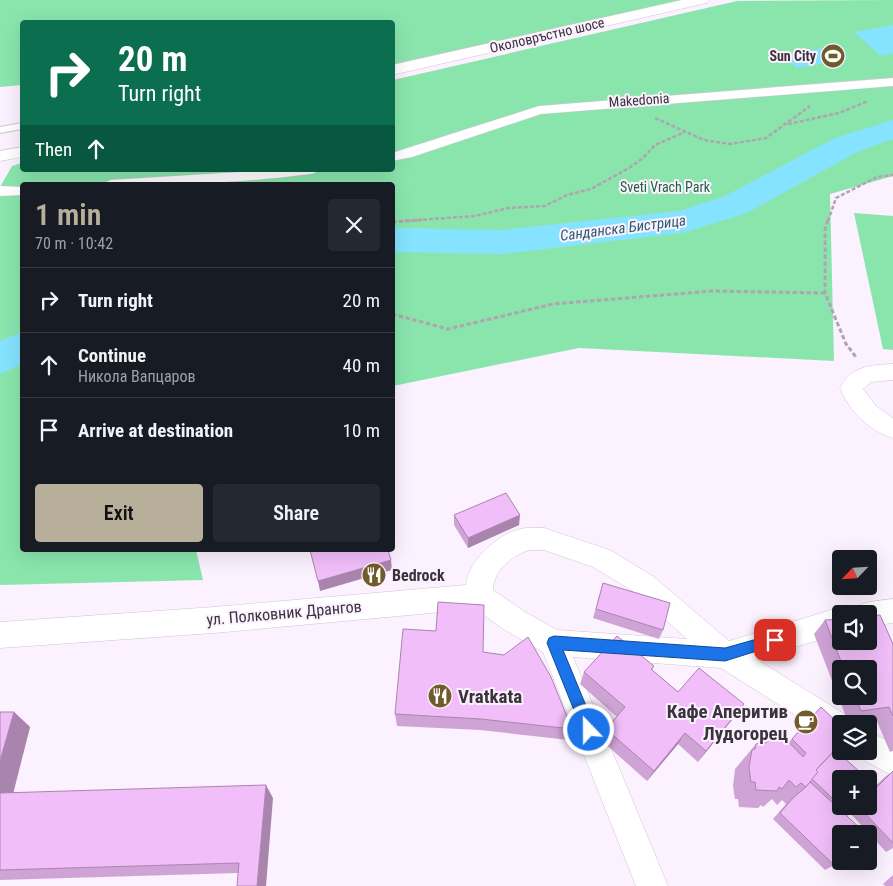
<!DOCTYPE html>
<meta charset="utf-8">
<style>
:root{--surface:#171b24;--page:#242831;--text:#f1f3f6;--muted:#9ea1a6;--line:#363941;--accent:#b8af9b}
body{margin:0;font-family:"Roboto Condensed",sans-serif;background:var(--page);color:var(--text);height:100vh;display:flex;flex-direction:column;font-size:19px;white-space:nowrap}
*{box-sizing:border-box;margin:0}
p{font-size:16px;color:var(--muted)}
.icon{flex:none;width:28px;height:28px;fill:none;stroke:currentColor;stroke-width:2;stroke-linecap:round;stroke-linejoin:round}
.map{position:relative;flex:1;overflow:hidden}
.details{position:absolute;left:20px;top:182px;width:375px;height:370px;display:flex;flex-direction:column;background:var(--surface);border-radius:5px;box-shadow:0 5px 20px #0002}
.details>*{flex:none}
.banner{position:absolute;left:20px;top:20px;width:375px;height:152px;border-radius:5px;box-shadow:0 5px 20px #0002;background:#0b6e4f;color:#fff;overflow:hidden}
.needle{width:32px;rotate:245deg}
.controls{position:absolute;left:832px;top:550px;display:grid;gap:10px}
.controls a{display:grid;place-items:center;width:45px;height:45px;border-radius:5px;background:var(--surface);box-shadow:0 5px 20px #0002;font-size:25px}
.pin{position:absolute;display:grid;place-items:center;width:42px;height:42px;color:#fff;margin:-21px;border-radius:10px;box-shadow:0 2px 8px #0006}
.me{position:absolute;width:55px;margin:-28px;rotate:338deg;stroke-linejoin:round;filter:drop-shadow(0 0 4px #0008)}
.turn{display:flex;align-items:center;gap:18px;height:105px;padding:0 15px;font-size:22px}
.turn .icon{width:65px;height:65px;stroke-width:2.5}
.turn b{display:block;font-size:35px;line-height:42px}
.then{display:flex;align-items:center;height:48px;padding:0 15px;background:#0003;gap:10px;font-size:19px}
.round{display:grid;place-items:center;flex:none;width:52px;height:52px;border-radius:5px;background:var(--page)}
.headline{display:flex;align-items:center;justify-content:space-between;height:85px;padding:0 15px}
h1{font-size:30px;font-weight:600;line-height:38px;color:var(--accent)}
.primary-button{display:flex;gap:10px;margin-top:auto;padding:10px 15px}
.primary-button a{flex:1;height:58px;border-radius:5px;background:var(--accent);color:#111;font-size:20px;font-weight:600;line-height:58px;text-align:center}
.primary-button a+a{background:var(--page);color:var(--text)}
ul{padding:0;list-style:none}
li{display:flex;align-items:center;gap:15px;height:65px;padding:0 15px;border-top:1px solid var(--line)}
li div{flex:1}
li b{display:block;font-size:19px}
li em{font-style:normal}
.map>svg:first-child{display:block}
.green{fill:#8ae5ad}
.water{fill:#85e3ff}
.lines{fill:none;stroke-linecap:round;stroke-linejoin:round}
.river{fill:#85e3ff;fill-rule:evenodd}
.service-casing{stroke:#d4c2d6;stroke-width:2}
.pedestrian-casing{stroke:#d4c2d6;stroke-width:1}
.minor-casing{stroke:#d4c2d6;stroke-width:1}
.path-far1{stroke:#aea5b0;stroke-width:2.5;stroke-dasharray:4 2;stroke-linecap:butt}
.path{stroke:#aea5b0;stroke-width:3;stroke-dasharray:4.5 2.5;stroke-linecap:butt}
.service{fill:#fff;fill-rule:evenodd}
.pedestrian{fill:#fff;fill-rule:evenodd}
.minor{fill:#fff;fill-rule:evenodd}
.wall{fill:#cfa3d6;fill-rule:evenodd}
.shaded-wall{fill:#a985ae}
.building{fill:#f1bef9;stroke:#a985ae}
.route{fill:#1a73e8;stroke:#114b97}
.labels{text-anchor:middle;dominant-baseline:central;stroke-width:4;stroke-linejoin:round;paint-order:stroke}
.far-street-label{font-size:14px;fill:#3a333b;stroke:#fcf1fe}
.far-poi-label{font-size:14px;font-weight:bold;fill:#3a333b;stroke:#fcf1fe;text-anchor:end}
.far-park-label{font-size:14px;fill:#1f633f;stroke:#fcf1fe}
.far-water-label{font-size:15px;font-style:italic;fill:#2a5e6d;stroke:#fcf1fe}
.poi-label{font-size:16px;font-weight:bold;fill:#3a333b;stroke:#fcf1fe;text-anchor:start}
.street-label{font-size:16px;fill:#3a333b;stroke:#fcf1fe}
.near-poi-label{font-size:19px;font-weight:bold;fill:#3a333b;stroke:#fcf1fe;text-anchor:start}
</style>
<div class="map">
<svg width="893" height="886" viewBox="0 0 893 886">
<rect width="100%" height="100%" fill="#fcf1fe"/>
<g class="green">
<path d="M0 0H702L393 70 392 22H22V85L0 87Z"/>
<path d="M893 0V176L830 194 834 361 579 348 393 386 392 185H22V550H196L203 580 0 585V187L12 166 22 163V170H392L393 80 737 1Z"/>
<path d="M854 213 893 216V350L883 349Z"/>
</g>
<g class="water">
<path d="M893 25V53L881 56 854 32Z"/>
<path d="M834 46 848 59 796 68 783 55Z"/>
</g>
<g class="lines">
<g class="river">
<path d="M893 120V139L857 152 747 213 682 233 502 254 392 252V228L502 230 679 211 723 197 835 138Z"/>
<path d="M22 332V364L0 374V341Z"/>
</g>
<defs>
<path id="service" d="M22 123V129L0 133V127Z"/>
<g id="pedestrian">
<path d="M893 78V86L541 114 412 157 392 161V153L539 106Z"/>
<path d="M273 170H317L315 173 310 174C241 183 173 185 104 185L106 182 111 180Z"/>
<path d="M0 186 22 187V195L0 196Z"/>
</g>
<g id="minor">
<path d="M682 0H709L707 3 702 4 392 75V65Z"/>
<path d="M22 147V157L0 161V151Z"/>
<path d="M893 364V380L871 382 863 389 876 406 893 418V438C868 430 850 412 840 388 851 366 870 365 893 364Z"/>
<path d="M544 528 610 550 654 577 729 641 841 607 851 611 852 614H841V633L756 659 851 718 854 724H841V743L831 738 721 668 573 657 668 886H636L543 652 505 630 475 609 214 633 0 648V622L214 607 466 585C468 561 498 534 520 529 528 527 536 528 544 528ZM544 550 593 567 636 593 687 639 557 630 525 612 493 590C493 573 508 559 524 552 529 549 538 550 544 550Z"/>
<path d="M893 599V623L869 626V614H855L859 605 869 602Z"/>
<path d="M869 731 893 744V776L858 757 856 751H869Z"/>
</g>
</defs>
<use href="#service" class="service-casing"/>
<use href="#pedestrian" class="pedestrian-casing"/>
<use href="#minor" class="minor-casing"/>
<g class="path-far1">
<path d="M655 118 704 140 730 144 766 138 810 106"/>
<path d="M788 124 839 113 868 101"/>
<path d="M405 221 475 216 508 208 545 206 567 195 591 189 629 168 643 158 655 145 685 132"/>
<path d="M828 221 836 198 877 177 893 175"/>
</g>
<g class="path">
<path d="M828 220 825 229V293L846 344 856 357"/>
<path d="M392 222 422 220"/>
<path d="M392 314 448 329 553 304 712 291 825 293"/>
</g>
<use href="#service" class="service"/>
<use href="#pedestrian" class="pedestrian"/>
<use href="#minor" class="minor"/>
</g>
<g class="wall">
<path d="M454 515 519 525 468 548 454 525Z"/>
<path d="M603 583 663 630 659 639 593 618Z"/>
<path d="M825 620 893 644V751L890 752 876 719 848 722 814 634ZM841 669H869V696H841Z"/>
<path d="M483 652 572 729 569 740 480 730 397 726 395 714Z"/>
<path d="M654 666 652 670 678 692 735 716 698 762 678 744 647 781 601 740 606 729 617 717 580 684 584 672Z"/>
<path d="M821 707 833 726 841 806H869V792L886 776 893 771V848L886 852 850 813 847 816 834 865 825 870 773 819 786 804 782 800 777 805 772 799 763 807 761 805 758 808 739 807 738 799H735L733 786 735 769 756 744 766 743 773 734 789 742Z"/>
<path d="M0 712H14L30 727 13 792 273 798 238 873 0 880Z"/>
<path d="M893 875V886H885L883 884Z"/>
</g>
<g class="shaded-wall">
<path d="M520 515 519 525 468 548V538Z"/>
<path d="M391 560 392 570 320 591 318 581Z"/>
<path d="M744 704 735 716 698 762 706 751Z"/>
<path d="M14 712 30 727 10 806 0 799V761Z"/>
<path d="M685 733 678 744 647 781 654 771Z"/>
<path d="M266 785 273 798 266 886H257Z"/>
</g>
<g class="building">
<path d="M506 493 520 515 468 538 454 515Z"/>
<path d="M310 550H388L391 560 318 581Z"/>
<path d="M603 583 670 603 663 630 596 609Z"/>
<path d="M438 602 484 605 483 652 504 655 528 637 551 677 572 729 481 719 395 714 403 629 436 631Z"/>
<path d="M880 615 893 644V716L889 707 861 711 855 696H869V669H844L825 620 841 619V641H869V616Z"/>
<path d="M617 636 654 666 651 669 678 692 699 668 744 704 706 751 685 733 654 771 606 729 625 707 584 672Z"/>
<path d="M821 707 837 722 833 726 841 734V743L816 770 818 772 806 787 801 783 796 787 789 780 782 789 779 787 777 791 756 790 755 782H751L749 767 752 750 755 749 756 744 761 742 766 743 773 734 780 733 803 757 806 753 792 739Z"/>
<path d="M0 712H14L0 761Z"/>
<path d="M835 750 868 779H841V806H856L849 814 812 779 818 772 816 770Z"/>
<path d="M893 771V843L858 806H869V795Z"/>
<path d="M869 780 874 784 869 791Z"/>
<path d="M810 782 862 830 859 834H841V856L834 865 780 813 793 798 806 787Z"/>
<path d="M266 785 257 886H237L239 863 0 870V793Z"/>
</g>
<path class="route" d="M775 634 779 635 781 640 779 644 725 661 563 650 596 730 594 735 589 737 584 735 547 643 549 638 554 636 725 648Z"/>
<defs>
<symbol id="stadium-disc" viewBox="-11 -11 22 22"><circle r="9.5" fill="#725b2b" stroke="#fcf1fe"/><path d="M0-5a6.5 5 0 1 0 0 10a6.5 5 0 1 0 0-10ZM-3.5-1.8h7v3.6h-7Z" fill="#fff"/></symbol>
<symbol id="restaurant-disc" viewBox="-11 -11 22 22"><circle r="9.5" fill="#725b2b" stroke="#fcf1fe"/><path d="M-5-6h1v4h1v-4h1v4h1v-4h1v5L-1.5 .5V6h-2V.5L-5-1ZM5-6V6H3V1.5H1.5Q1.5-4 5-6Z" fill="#fff"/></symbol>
<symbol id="cafe-disc" viewBox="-11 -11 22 22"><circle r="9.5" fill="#725b2b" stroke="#fcf1fe"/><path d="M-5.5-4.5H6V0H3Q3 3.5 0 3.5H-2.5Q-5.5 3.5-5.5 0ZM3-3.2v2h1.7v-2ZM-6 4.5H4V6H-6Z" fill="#fff"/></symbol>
</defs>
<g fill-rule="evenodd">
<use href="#stadium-disc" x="819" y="42" width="28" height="28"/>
<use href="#restaurant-disc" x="360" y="561" width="28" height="28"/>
<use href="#restaurant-disc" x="426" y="682" width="28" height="28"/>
<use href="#cafe-disc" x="792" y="708" width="28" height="28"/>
</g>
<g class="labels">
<g class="far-street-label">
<text transform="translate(547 35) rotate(-13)">Околовръстно шосе</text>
<text transform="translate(639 100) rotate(-4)">Makedonia</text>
</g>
<g class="far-poi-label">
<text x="816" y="56">Sun City</text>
</g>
<g class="far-park-label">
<text x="665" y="187">Sveti Vrach Park</text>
</g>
<g class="far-water-label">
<text transform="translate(623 228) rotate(-7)">Санданска Бистрица</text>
</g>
<g class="poi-label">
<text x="392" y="575">Bedrock</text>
</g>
<g class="street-label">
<text transform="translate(284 613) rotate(-5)">ул. Полковник Дрангов</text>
</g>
<g class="near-poi-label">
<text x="458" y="696">Vratkata</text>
<text x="788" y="711" text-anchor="end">Кафе Аперитив<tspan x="788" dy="22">Лудогорец</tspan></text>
</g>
</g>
</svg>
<div class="controls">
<a><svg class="needle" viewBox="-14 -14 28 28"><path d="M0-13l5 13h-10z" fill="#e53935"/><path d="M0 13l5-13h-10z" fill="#9ea1a6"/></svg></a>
<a><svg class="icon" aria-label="sound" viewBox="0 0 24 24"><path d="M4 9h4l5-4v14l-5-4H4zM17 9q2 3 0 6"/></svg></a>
<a><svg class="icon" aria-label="search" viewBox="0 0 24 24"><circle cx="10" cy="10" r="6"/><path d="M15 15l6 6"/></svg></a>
<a><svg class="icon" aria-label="layers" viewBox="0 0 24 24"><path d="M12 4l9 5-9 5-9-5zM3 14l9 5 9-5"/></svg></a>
<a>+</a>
<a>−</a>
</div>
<div class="pin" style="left:775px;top:640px;background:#d93025"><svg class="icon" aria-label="arrive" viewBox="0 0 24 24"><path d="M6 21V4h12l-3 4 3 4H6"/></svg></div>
<svg class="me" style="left:589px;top:730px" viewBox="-20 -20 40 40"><circle r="17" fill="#1a73e8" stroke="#fff" stroke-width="3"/><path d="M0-11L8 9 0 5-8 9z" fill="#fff"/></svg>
<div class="banner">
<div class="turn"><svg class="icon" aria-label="right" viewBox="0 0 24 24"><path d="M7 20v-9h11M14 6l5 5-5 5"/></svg><div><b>20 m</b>Turn right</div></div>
<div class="then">Then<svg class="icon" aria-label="ahead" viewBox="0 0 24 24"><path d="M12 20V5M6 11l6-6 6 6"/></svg></div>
</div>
<section class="details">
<div class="headline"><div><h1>1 min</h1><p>70 m · 10:42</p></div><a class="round"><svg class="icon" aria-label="close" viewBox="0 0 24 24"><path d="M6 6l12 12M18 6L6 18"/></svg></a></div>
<ul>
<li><svg class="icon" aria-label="right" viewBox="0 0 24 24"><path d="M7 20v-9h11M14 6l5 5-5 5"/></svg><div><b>Turn right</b></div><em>20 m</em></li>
<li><svg class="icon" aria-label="ahead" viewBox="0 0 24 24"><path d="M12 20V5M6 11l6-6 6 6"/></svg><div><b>Continue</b><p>Никола Вапцаров</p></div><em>40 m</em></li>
<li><svg class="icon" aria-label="arrive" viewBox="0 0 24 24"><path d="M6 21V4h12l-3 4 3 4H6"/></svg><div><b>Arrive at destination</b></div><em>10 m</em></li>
</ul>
<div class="primary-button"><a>Exit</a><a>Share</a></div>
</section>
</div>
